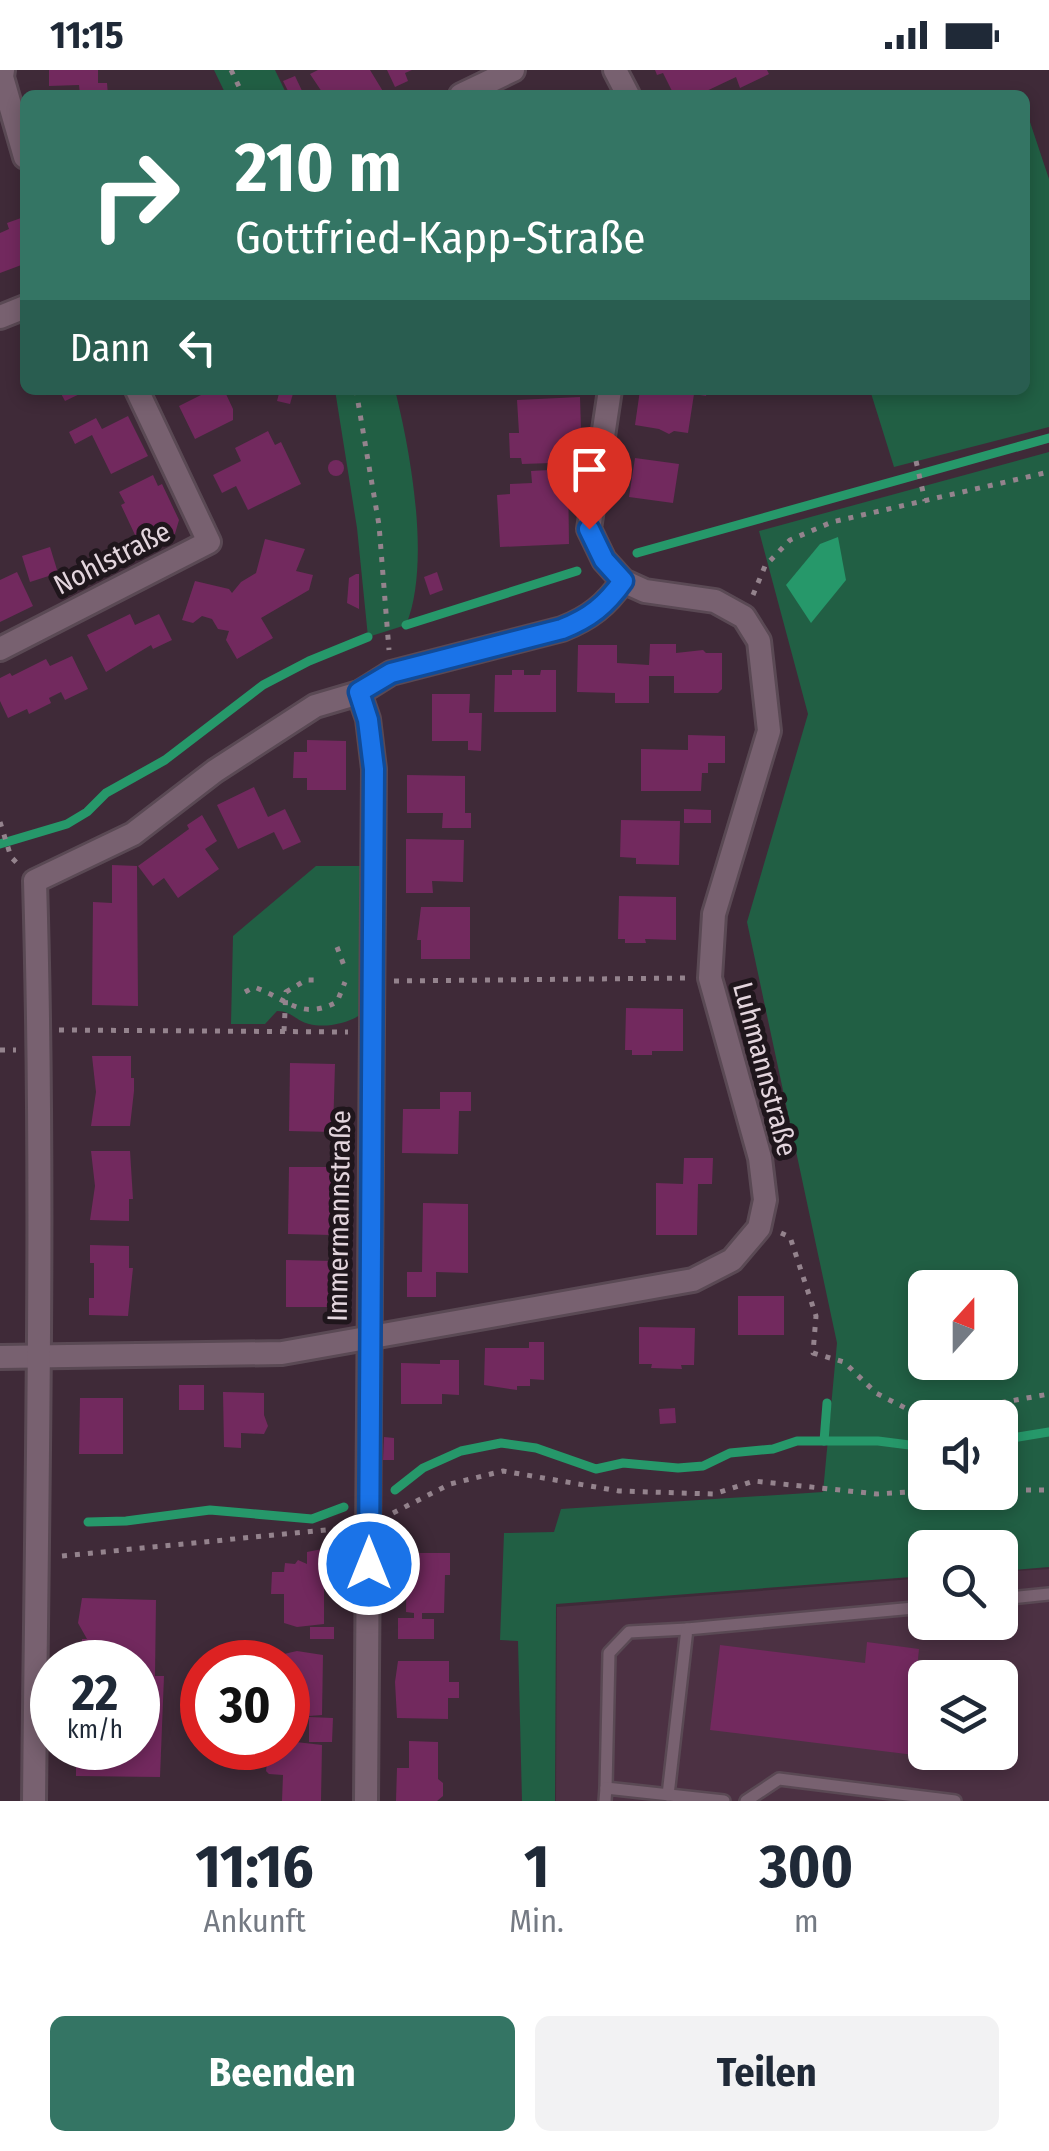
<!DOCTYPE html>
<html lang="de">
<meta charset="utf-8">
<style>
:root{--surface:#fff;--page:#f2f2f3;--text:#1f2937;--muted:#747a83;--accent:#347564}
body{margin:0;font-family:"Fira Sans Condensed",sans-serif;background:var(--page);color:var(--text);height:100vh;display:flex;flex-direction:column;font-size:38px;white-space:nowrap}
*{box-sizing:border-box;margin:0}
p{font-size:32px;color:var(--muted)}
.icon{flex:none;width:55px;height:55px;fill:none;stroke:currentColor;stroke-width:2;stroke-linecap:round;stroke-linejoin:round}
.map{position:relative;height:1731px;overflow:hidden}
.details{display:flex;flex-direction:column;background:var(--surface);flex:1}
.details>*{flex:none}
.guide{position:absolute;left:20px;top:20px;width:1010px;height:305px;border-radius:15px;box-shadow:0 5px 15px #0003;background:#347564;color:#fff;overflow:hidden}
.needle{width:65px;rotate:21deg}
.tools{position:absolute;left:908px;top:1200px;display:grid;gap:20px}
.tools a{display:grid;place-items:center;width:110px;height:110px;border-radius:15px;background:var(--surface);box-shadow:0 5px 15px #0003;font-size:50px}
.speed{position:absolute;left:30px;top:1570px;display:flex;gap:20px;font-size:50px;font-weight:700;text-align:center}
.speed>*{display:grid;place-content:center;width:130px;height:130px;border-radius:50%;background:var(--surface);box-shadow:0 5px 15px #0003;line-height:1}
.speed small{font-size:25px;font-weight:400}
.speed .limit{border:15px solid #d22;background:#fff;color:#111}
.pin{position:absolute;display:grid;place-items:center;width:85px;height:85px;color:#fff;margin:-102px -42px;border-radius:50% 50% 50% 0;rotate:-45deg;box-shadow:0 0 10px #0007}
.pin .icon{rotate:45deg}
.me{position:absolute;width:110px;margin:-55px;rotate:0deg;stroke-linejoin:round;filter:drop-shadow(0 0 8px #0008)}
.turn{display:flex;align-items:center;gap:35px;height:210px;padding:0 50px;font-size:45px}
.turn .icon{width:130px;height:130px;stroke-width:2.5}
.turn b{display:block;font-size:70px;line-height:85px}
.then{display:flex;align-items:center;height:95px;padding:0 50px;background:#0003;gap:20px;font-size:38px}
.eta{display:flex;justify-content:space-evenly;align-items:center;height:170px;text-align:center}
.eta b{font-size:60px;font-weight:700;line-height:70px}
.button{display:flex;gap:20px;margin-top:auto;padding:20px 50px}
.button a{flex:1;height:115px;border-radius:15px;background:var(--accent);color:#fff;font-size:40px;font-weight:700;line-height:115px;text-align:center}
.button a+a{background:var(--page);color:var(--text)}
.status{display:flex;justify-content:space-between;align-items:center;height:70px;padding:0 50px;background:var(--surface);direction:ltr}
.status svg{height:28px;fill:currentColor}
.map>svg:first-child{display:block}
.built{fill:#4c3143;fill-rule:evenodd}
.green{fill:#215f44;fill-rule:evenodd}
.water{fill:#26986a}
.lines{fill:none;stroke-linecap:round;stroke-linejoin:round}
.stream{stroke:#26986a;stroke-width:9}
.building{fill:#72295e}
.service-casing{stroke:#5a4954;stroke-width:16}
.minor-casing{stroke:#5a4954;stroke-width:28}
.path{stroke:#94838d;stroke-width:5;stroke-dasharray:5 8;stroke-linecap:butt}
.service{stroke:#786170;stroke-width:11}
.minor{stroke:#786170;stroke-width:22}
.route-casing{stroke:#114b97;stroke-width:25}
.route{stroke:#1a73e8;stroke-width:18}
.labels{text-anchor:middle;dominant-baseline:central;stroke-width:10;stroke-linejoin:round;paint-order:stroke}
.street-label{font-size:28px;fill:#e3d5dd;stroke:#1f161c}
</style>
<div class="status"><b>11:15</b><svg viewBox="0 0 49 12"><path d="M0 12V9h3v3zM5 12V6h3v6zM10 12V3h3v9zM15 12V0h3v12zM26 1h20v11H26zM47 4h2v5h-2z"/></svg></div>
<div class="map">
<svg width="1049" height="1731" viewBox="0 0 1049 1731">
<rect width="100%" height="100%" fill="#3f2a38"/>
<path class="built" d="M1049 1499V1731H556L557 1537 925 1508V1552H1000V1502ZM925 1608H1000V1682H925Z"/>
<g class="green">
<path d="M214 0H275L287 25H226Z"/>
<path d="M1025 37 1049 109V357L894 397 870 320H1025Z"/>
<path d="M335 320H395C411 383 431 495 406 555L368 567 357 458Z"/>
<path d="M1049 382V1497L1000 1501V1478H925V1506L556 1534 555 1731H522L518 1571 500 1570 504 1463 554 1462 561 1439 823 1422 837 1273 747 852 808 644 759 461ZM925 1218H1000V1292H925ZM925 1348H1000V1422H925Z"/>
<path d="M316 796H363L360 945C346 954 325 958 309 954 296 951 292 941 277 941L265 954H231L233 866Z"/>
</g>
<path class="water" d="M838 467 846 510 811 553 786 515 820 474Z"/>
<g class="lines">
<g class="stream">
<path d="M637 483 1049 368"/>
<path d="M406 555 577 501"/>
<path d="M0 774 67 754 87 742 106 723 165 690 263 615 309 591 368 567"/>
<path d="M1000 1370 1049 1362"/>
<path d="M824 1371 827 1333"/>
<path d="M395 1420 423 1398 461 1381 501 1373 536 1378 596 1399 623 1393 678 1398 703 1396 730 1383 773 1379 797 1371H878L925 1377"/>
<path d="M88 1452 126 1451 210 1440 312 1449 344 1437"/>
</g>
</g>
<g class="building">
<path d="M49 0H98V13H107L108 25H80L79 15 49 16Z"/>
<path d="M318 0H370L384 23 324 25 310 4Z"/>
<path d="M387 0H412L405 3 408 11 395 17Z"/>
<path d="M655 0H767L769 4 740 18 736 7 698 25H674L663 3 657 5Z"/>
<path d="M295 6 304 25H290L283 11Z"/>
<path d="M21 148 25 157V184L21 185 24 194 0 203V163L9 159 7 153Z"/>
<path d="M59 320H88L65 331Z"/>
<path d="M202 320H218L226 324 233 339V350L195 369 179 336 203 324Z"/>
<path d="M280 320H294L290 334 277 331Z"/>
<path d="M640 320H707L706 326 694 324 688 363 674 361 669 364 659 359 635 355Z"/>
<path d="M580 327 582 392 522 394 521 388H510L509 363H519L517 330Z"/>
<path d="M128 346 148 386 111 404 92 365 75 374 69 362 96 348 102 359Z"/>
<path d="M268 361 275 375 281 372 301 414 248 440 236 416 222 423 213 405 241 391 235 378Z"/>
<path d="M635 388 679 394 673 433 629 427Z"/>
<circle cx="336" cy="398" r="8"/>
<path d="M568 399 569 474 500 477 497 425 510 424V414L532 413 531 401Z"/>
<path d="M153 405 158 416 162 414 179 450 174 467 143 482 121 435 125 433 119 422Z"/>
<path d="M265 469 305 479 296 501 313 505 309 520 261 548 273 568 237 589 226 570 229 561 218 559 212 549 202 546 193 553 182 550 195 511 229 519 232 523 241 512 256 503Z"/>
<path d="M50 477 58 503 30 512 22 486Z"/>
<path d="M17 502 33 536 0 552V510Z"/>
<path d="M437 502 443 520 430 525 424 507Z"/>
<path d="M356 504H359V539L347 533 349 508Z"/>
<path d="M130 544 135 555 159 544 172 570 153 579 151 575 106 602 87 565Z"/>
<path d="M650 574H676V583L703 580 706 583H722V619L718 623H674V606H649V633H615V623L577 622 578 575H617V593L649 595Z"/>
<path d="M72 586 88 619 65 630 61 622 49 628 51 633 29 644 27 639 8 648 0 631V608L10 603 12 606 46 589 50 596Z"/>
<path d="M512 600H524V605H540L541 600H556V642H494L495 605H512Z"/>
<path d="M432 624H470L469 643H482L481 681 468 680V671H432Z"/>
<path d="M688 665 725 666V693H708V703H702L701 721H641V679L688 680Z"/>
<path d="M307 670 346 671V720H307V708H293L294 682H307Z"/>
<path d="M407 705 465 706V743H471V758H442L443 743H407Z"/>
<path d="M254 717 268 747 285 739 301 772 283 780 274 762 238 779 217 735Z"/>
<path d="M684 739 711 740V753H684Z"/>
<path d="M202 745 217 771 205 779 219 799 178 828 164 808 153 816 138 796 189 759 187 755Z"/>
<path d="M621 750 680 751 679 795 636 794V788L620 787Z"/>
<path d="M406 769 464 770 463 812 432 811 433 823H406Z"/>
<path d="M112 795 137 796 138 936 92 935 93 832 112 833Z"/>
<path d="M619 826 676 827V870L645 869 646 873H625V869H618Z"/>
<path d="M421 837H470V889H421V870H417Z"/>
<path d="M626 938 683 939V981H652V985H632V980H625Z"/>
<path d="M92 986H131V1008H134V1021L130 1056H91L96 1022Z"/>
<path d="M290 993 335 994 333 1062 289 1061Z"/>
<path d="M440 1022H471V1041H459L458 1084 402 1083 403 1039H440Z"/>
<path d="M91 1081H130L133 1129H129V1151L90 1150 95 1116Z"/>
<path d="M684 1088H713L712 1114H698L697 1165H656V1113L683 1114Z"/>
<path d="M289 1097H334L332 1165 288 1164Z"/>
<path d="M423 1133 468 1134V1203L436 1202V1227H407V1202H422Z"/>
<path d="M90 1175 129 1176V1198H133L128 1246 89 1245V1228H94V1193H90Z"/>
<path d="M286 1190 333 1191 332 1237H286Z"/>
<rect x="738" y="1226" width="46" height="39"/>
<path d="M639 1257 695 1258 694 1295H681L682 1299 651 1298 652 1294H639Z"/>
<path d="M529 1272H544V1310L530 1309V1316H517V1320L484 1315 485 1278H529Z"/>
<path d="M440 1290H459V1325L442 1324V1334H401V1293L440 1294Z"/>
<rect x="179" y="1315" width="25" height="25"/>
<path d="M223 1322 264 1323V1345L268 1356 264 1364 241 1363V1378L224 1377Z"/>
<path d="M80 1328H123V1384H79Z"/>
<path d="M675 1338 676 1353 660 1354 659 1339Z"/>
<path d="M384 1367 394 1368V1390H383Z"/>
<path d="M332 1477V1494H324V1554L297 1557 284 1553V1524H271L272 1502H284L285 1493 295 1494 298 1490 307 1494V1482Z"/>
<path d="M407 1483H450V1505H445L444 1543H422V1549H434V1569H398V1548H414V1543L406 1542Z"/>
<path d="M82 1528 156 1530 155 1606H164L160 1707 76 1706V1678H138V1592H81L78 1590V1577H82V1569H87L78 1553Z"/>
<rect x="310" y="1557" width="24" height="12"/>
<path d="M867 1572 919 1579 917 1599 948 1603 949 1596 958 1597 957 1604 965 1605 964 1608H925V1682H956L955 1690 710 1660 720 1575 865 1593Z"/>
<path d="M297 1581 323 1585 322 1645 296 1647 288 1644V1592H284V1584Z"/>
<path d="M398 1591H449V1612H459V1628H448V1649L397 1648 395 1612Z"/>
<path d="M309 1647 333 1648 332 1672H309Z"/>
<path d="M409 1671 438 1672V1709L443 1713V1726L437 1731H396L397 1698H409Z"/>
<path d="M296 1672 322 1675 321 1731H282L283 1705 269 1704 266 1701 269 1678H288Z"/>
</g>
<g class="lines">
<defs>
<g id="service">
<path d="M1000 1529 1049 1524"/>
<path d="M606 1718 609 1583 629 1562 687 1559"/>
<path d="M668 1725 687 1559 925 1537"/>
<path d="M605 1731 606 1718 724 1731"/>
<path d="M746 1731 779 1709 955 1731"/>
</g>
<g id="minor">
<path d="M3 0 2 7 25 87"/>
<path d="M615 0 628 25"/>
<path d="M461 25 513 0"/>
<path d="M0 247 25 237"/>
<path d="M0 579 209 472 137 320"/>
<path d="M359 623 368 649 374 699 366 1731"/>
<path d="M0 1287 282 1283 693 1210 732 1190 759 1158 765 1130 760 1088 710 908 714 844 769 661 759 571 744 547 715 531 645 521 623 511 604 490 589 459 610 320"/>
<path d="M34 1731C37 1425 44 1118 35 811L133 764 215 701 315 636 359 623 391 603 562 559C590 548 606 535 623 511"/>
</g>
</defs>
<use href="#service" class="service-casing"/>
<use href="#minor" class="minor-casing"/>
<g class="path">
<path d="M231 0 243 25"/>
<path d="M356 320 379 455 389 580"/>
<path d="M916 391 925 431"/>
<path d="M753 525 765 496 790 470 832 452 1049 402"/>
<path d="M0 752 11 787 19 795"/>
<path d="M337 877 346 901"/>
<path d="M394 911 688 908"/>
<path d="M245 922 254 917C288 929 300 951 337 932L345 912"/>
<path d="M59 960 348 962"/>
<path d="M284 961 286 922 306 910H318"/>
<path d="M0 980H16"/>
<path d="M781 1163 790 1167 816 1246 813 1283 844 1292 876 1323 915 1343 933 1345 1049 1324"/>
<path d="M1000 1420H1049"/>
<path d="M393 1443 450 1414 503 1401 619 1421 714 1424 754 1411 877 1424 925 1421"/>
<path d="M62 1486 345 1458"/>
</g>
<use href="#service" class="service"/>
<use href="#minor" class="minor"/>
</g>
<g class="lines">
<defs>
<path id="route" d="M369 1494 374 699 368 650 359 622 391 603 562 559C590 548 606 535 623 511L604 490 589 459"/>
</defs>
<use href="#route" class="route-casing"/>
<use href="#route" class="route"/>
</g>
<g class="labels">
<g class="street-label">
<text transform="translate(112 488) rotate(-27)">Nohlstraße</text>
<text transform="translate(765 999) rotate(75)">Luhmannstraße</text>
<text transform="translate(339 1146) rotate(-89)">Immermannstraße</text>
</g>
</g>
</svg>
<div class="tools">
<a><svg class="needle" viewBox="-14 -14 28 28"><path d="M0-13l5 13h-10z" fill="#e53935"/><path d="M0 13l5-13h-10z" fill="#747a83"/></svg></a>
<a><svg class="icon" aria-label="sound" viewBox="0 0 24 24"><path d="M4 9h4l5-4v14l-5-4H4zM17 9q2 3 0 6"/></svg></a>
<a><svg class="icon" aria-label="search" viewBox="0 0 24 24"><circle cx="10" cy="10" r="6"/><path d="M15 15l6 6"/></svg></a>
<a><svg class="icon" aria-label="layers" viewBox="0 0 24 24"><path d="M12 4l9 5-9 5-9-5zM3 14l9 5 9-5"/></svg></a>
</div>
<div class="speed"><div>22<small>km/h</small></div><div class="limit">30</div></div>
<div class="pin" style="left:589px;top:459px;background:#d93025"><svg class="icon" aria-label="arrive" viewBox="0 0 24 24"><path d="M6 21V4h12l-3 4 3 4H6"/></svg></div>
<svg class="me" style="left:369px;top:1494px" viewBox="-20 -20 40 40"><circle r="17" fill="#1a73e8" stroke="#fff" stroke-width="3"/><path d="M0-11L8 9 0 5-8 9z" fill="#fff"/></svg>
<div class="guide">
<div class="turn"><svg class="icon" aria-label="right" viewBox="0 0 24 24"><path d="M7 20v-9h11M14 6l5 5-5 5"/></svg><div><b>210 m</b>Gottfried-Kapp-Straße</div></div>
<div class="then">Dann<svg class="icon" aria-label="left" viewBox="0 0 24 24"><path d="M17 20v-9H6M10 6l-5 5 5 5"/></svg></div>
</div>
</div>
<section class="details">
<div class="eta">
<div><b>11:16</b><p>Ankunft</p></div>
<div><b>1</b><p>Min.</p></div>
<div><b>300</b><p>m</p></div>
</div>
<div class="button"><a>Beenden</a><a>Teilen</a></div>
</section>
